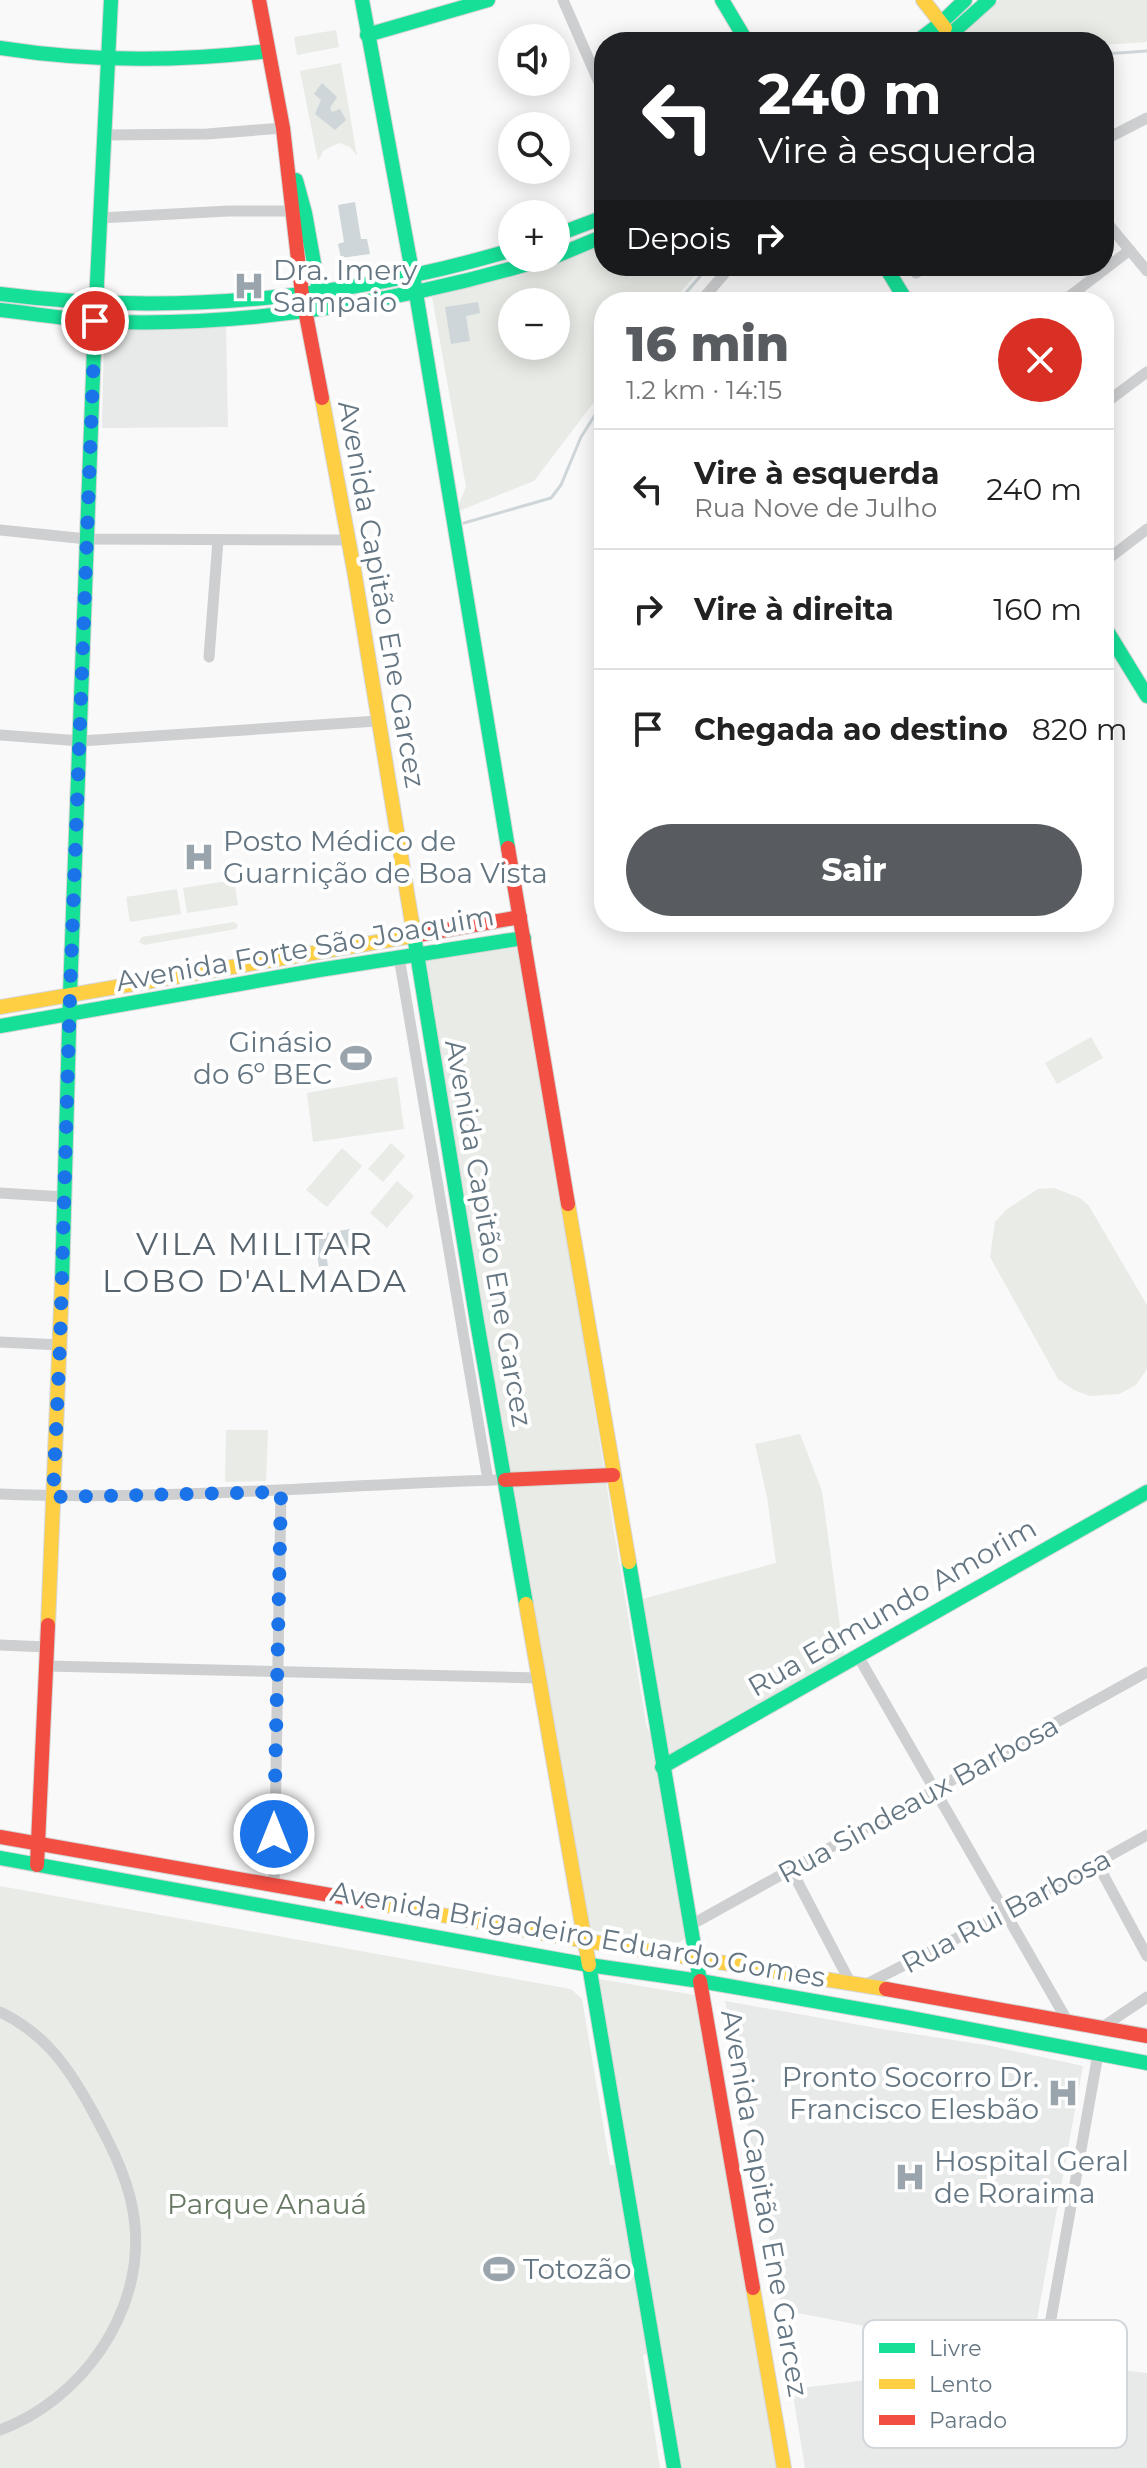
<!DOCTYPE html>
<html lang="pt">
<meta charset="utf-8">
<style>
:root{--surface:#fff;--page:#f6f6f6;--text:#222;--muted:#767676;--line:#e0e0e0;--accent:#585c60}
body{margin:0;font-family:Montserrat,sans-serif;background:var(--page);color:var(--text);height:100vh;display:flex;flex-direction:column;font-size:30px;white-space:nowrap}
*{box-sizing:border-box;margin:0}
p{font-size:26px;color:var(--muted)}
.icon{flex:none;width:44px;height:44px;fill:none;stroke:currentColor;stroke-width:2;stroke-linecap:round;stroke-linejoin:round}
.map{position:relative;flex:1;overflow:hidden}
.details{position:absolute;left:594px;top:292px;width:520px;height:640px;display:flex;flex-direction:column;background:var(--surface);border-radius:32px;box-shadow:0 4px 20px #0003}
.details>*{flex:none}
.hud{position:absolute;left:594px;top:32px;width:520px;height:244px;border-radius:32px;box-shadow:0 4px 20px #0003;background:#202124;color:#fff;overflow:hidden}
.controls{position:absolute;left:498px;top:24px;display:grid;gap:16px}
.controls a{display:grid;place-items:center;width:72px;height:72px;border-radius:50%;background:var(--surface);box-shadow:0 4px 20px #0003;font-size:40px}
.pin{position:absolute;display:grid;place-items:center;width:68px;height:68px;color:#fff;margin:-34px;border:4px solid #fff;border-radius:50%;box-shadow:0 2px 8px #0007}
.me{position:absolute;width:88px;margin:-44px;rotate:0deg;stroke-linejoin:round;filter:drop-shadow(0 0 6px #0008)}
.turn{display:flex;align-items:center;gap:28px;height:168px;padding:0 32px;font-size:36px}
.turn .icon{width:104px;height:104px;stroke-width:2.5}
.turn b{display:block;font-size:56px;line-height:68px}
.then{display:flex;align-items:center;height:76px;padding:0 32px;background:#0003;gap:16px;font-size:30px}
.round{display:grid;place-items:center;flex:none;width:84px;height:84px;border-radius:42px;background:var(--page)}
.overview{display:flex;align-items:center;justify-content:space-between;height:136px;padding:0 32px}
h1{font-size:48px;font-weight:800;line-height:60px;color:var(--accent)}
.button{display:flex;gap:16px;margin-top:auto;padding:16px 32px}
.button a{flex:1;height:92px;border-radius:48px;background:var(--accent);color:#fff;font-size:32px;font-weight:800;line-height:92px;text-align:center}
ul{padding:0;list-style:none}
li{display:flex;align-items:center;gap:24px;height:120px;padding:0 32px;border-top:2px solid var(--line)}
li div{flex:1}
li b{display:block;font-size:30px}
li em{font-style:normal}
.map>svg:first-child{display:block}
.built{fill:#e8e9e9}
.green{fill:#e8ebe6;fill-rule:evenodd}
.water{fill:#ced6d9}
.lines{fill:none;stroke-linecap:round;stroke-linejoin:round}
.stream{stroke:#ced6d9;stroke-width:3}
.fast-casing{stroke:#d5d6d7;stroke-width:16}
.slow-casing{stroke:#d5d6d7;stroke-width:16}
.jam-casing{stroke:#d5d6d7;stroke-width:16}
.street{stroke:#cecfd0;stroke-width:11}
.fast{stroke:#16e098;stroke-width:14}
.slow{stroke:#ffcf43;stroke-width:14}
.jam{stroke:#f24e42;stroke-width:14}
.route{stroke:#1a73e8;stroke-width:14;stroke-dasharray:0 25.2}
.labels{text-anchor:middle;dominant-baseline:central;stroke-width:8;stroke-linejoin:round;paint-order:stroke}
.poi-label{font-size:28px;fill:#657683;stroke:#fff;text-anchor:start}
.street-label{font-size:28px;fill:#657683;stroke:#fff}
.park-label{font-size:28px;fill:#687a64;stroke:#fff}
.quarter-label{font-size:32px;letter-spacing:2px;fill:#57646e;stroke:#fff}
.key{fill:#fff;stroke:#d1d6da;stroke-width:2}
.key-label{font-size:22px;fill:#657683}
</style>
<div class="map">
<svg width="1147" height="2468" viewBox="0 0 1147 2468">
<rect width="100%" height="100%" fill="#f9f9f9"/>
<g class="built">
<path d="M226 326 228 427 102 428 104 339 109 330 117 328Z"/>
<path d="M725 2001 888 2030 986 2045 1083 2066 1030 2358 782 2310Z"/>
<path d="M1062 2363 1147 2373V2468H805L792 2389 1000 2364 1059 2367Z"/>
</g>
<g class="green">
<path d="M999 0H1147V42L1104 45V42H973L965 32Z"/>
<path d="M336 30 339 47 297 55 294 37Z"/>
<path d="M341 63 357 156 350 147 339 143 324 150 318 161 300 71Z"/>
<path d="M604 245V266H703L672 302H604V389L534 481 459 511 458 506 466 487 432 297 521 275ZM512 302H556V346H512Z"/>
<path d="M234 880 238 905 187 913 183 888Z"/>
<path d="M177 889 181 914 130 922 126 897Z"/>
<path d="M234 922 238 925 236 929 144 945 139 942 142 937Z"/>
<path d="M524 938C561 1202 602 1465 647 1728L652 1737 686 1937 679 1943 590 1930 415 955Z"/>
<path d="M1091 1037 1103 1058 1057 1084 1045 1063Z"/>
<path d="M397 1077 404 1129 313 1142 307 1093Z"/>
<path d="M391 1143 405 1156 383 1182 368 1169Z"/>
<path d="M342 1148 362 1166 327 1207 306 1190Z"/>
<path d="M397 1181 414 1196 387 1228 370 1213Z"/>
<path d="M1054 1188 1080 1198 1089 1206 1147 1305V1369L1136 1385 1119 1394 1090 1396 1074 1390 1058 1379 990 1257 995 1222 1007 1209 1038 1189Z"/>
<path d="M226 1430H268L266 1481 225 1482Z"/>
<path d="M800 1434 822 1491 845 1663 662 1767 635 1601 776 1563 767 1497 755 1444Z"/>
<path d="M0 1886 571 1989 582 1999 610 2165H615L650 2353 643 2355 660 2468H0Z"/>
<path d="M599 1979 695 1995 777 2468H681Z"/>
</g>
<g class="water">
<path d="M322 83 337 97 330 108 332 112 340 109 346 120 335 130 315 114 321 100 314 94Z"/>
<path d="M355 202 361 239H367L370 254 341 258 338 244 344 242 338 205Z"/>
<path d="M478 302 480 313 466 316 470 341 451 344 445 307Z"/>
<path d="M350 1229 353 1248 326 1253 328 1266 319 1267 314 1235Z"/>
</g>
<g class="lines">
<g class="stream">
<path d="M1104 54 1147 51"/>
<path d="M678 302 709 266"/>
<path d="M464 523 551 498 561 485 581 437 604 401"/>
</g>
<defs>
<g id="fast">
<path d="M362 0 416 293 508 848"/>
<path d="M722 0 747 42"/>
<path d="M367 35 488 0"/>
<path d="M916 42 941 23 965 0"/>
<path d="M942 42 989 0"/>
<path d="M0 48C89 62 178 62 268 51"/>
<path d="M296 180 305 213 322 308"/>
<path d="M556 235 604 217"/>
<path d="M556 256 604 236"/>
<path d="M885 266 907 302"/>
<path d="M0 294C172 316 346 299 512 250"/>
<path d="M96 303 111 0"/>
<path d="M0 310C38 314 77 321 115 322 256 326 414 299 548 258"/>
<path d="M1104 626 1147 696"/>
<path d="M412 923 477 1322 526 1604"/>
<path d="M0 1026 319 970 524 938"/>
<path d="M62 1282 70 994 95 321"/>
<path d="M629 1562 700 1981"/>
<path d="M662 1767 1147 1492"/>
<path d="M0 1858 589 1965 700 1981 905 2017 1147 2063"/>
<path d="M589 1965 674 2468"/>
</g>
<g id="slow">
<path d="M923 0 945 28"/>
<path d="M322 398 354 570 412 923"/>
<path d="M0 1007 418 935"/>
<path d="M568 1204 629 1562"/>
<path d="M526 1604 589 1965"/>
<path d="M48 1625 62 1282"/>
<path d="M364 1901 575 1939 886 1989"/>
<path d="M753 2288 784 2468"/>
</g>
<g id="jam">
<path d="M259 0 283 128 302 294 322 398"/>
<path d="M508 848 568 1204"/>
<path d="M418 935 520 917"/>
<path d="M505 1480 613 1475"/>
<path d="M0 1837 364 1901"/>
<path d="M37 1865 48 1625"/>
<path d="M700 1981 753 2288"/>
<path d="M886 1989 1147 2036"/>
</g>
</defs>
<use href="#fast" class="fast-casing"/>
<use href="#slow" class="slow-casing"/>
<use href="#jam" class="jam-casing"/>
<g class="street">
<path d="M563 0 604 94"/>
<path d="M104 135 207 134 283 128"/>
<path d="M1104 140 1147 118"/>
<path d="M100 218 228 211H292"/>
<path d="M1104 219 1147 271"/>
<path d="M916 273 926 266"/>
<path d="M700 302 731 266"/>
<path d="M1062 302 1130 250"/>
<path d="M1104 404 1147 372"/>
<path d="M0 530 87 539 348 540"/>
<path d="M1104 562 1147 529"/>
<path d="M209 657 218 540"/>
<path d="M0 735 81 741 377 721"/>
<path d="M399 957 488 1480"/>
<path d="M0 1193 65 1197"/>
<path d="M0 1342 60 1345"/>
<path d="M0 1494C165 1501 330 1485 495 1480"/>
<path d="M0 1645 47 1647"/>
<path d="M858 1656 1068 2022"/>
<path d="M47 1666 538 1678"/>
<path d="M1097 1863 1147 1956"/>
<path d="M792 1871 851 1984"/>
<path d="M274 1885 281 1492"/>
<path d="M689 1926 1147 1672"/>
<path d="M865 1985 1006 1913 1147 1835"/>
<path d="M0 2012C46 2034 69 2068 93 2112 112 2147 132 2186 135 2226 143 2314 81 2400 0 2430"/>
<path d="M1101 2028 1147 1997"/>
<path d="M1044 2358 1098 2054"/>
</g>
<use href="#fast" class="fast"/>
<use href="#slow" class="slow"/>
<use href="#jam" class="jam"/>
</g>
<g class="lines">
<path class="route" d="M95 321 70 994 60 1345 53 1497 281 1492 274 1834"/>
</g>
<defs>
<symbol id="hospital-bare" viewBox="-9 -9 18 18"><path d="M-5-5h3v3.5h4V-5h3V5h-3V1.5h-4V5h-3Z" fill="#99a4ac" stroke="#fff" stroke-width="2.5" paint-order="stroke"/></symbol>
<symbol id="stadium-bare" viewBox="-9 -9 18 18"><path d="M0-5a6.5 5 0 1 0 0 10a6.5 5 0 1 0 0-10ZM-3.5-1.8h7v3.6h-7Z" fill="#99a4ac" stroke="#fff" stroke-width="2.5" paint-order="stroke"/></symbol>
</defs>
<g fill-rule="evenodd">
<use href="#hospital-bare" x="227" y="264" width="44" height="44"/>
<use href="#hospital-bare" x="177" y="835" width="44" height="44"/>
<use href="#stadium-bare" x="334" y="1036" width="44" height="44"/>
<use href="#hospital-bare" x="1041" y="2071" width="44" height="44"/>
<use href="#hospital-bare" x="888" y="2155" width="44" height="44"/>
<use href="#stadium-bare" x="477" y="2247" width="44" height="44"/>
</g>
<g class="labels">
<g class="poi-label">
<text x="273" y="270">Dra. Imery<tspan x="273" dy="32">Sampaio</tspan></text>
<text x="223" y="841">Posto Médico de<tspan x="223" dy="32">Guarnição de Boa Vista</tspan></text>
<text x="332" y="1042" text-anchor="end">Ginásio<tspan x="332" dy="32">do 6º BEC</tspan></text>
<text x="1039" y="2077" text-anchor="end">Pronto Socorro Dr.<tspan x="1039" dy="32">Francisco Elesbão</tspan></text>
<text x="934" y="2161">Hospital Geral<tspan x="934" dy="32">de Roraima</tspan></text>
<text x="523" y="2269">Totozão</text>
</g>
<g class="street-label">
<text transform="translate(382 594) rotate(80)">Avenida Capitão Ene Garcez</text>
<text transform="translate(305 948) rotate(-10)">Avenida Forte São Joaquim</text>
<text transform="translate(489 1233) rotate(80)">Avenida Capitão Ene Garcez</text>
<text transform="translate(892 1607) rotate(-30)">Rua Edmundo Amorim</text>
<text transform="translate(918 1799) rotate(-29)">Rua Sindeaux Barbosa</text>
<text transform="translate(1006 1911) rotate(-28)">Rua Rui Barbosa</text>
<text transform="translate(578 1934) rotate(10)">Avenida Brigadeiro Eduardo Gomes</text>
<text transform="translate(765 2203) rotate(80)">Avenida Capitão Ene Garcez</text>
</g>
<g class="park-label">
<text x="267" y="2204">Parque Anauá</text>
</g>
<g class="quarter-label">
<text x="255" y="1243">VILA MILITAR<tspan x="255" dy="37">LOBO D'ALMADA</tspan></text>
</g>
</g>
<rect x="863" y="2320" width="264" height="128" rx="12" class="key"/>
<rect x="879" y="2343" width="36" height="10" fill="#16e098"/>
<rect x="879" y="2379" width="36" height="10" fill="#ffcf43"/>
<rect x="879" y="2415" width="36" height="10" fill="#f24e42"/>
<g class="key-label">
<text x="929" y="2356">Livre</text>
<text x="929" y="2392">Lento</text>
<text x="929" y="2428">Parado</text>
</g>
</svg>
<div class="controls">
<a><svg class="icon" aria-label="sound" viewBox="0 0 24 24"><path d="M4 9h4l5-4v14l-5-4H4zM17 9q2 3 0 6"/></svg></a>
<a><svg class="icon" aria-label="search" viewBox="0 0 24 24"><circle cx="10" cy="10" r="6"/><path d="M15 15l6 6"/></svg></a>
<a>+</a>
<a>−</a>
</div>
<div class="pin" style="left:95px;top:321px;background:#d93025"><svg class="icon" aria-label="arrive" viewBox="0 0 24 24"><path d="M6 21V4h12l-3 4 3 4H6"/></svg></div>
<svg class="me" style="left:274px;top:1834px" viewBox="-20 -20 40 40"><circle r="17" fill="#1a73e8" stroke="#fff" stroke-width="3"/><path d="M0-11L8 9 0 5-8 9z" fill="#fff"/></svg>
<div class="hud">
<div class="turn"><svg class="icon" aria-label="left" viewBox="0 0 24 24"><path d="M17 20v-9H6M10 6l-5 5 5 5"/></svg><div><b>240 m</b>Vire à esquerda</div></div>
<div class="then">Depois<svg class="icon" aria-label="right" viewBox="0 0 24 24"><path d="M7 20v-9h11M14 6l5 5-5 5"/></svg></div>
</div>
<section class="details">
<div class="overview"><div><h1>16 min</h1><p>1.2 km · 14:15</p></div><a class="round" style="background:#d93025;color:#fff"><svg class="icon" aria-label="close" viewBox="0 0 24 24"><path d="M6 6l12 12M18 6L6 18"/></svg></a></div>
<ul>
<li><svg class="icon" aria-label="left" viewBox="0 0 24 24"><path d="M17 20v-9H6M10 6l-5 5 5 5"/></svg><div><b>Vire à esquerda</b><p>Rua Nove de Julho</p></div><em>240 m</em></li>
<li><svg class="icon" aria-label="right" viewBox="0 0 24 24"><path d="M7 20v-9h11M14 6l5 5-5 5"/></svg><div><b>Vire à direita</b></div><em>160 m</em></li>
<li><svg class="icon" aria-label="arrive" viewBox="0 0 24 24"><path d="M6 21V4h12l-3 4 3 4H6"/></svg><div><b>Chegada ao destino</b></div><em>820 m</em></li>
</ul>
<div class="button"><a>Sair</a></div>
</section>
</div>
